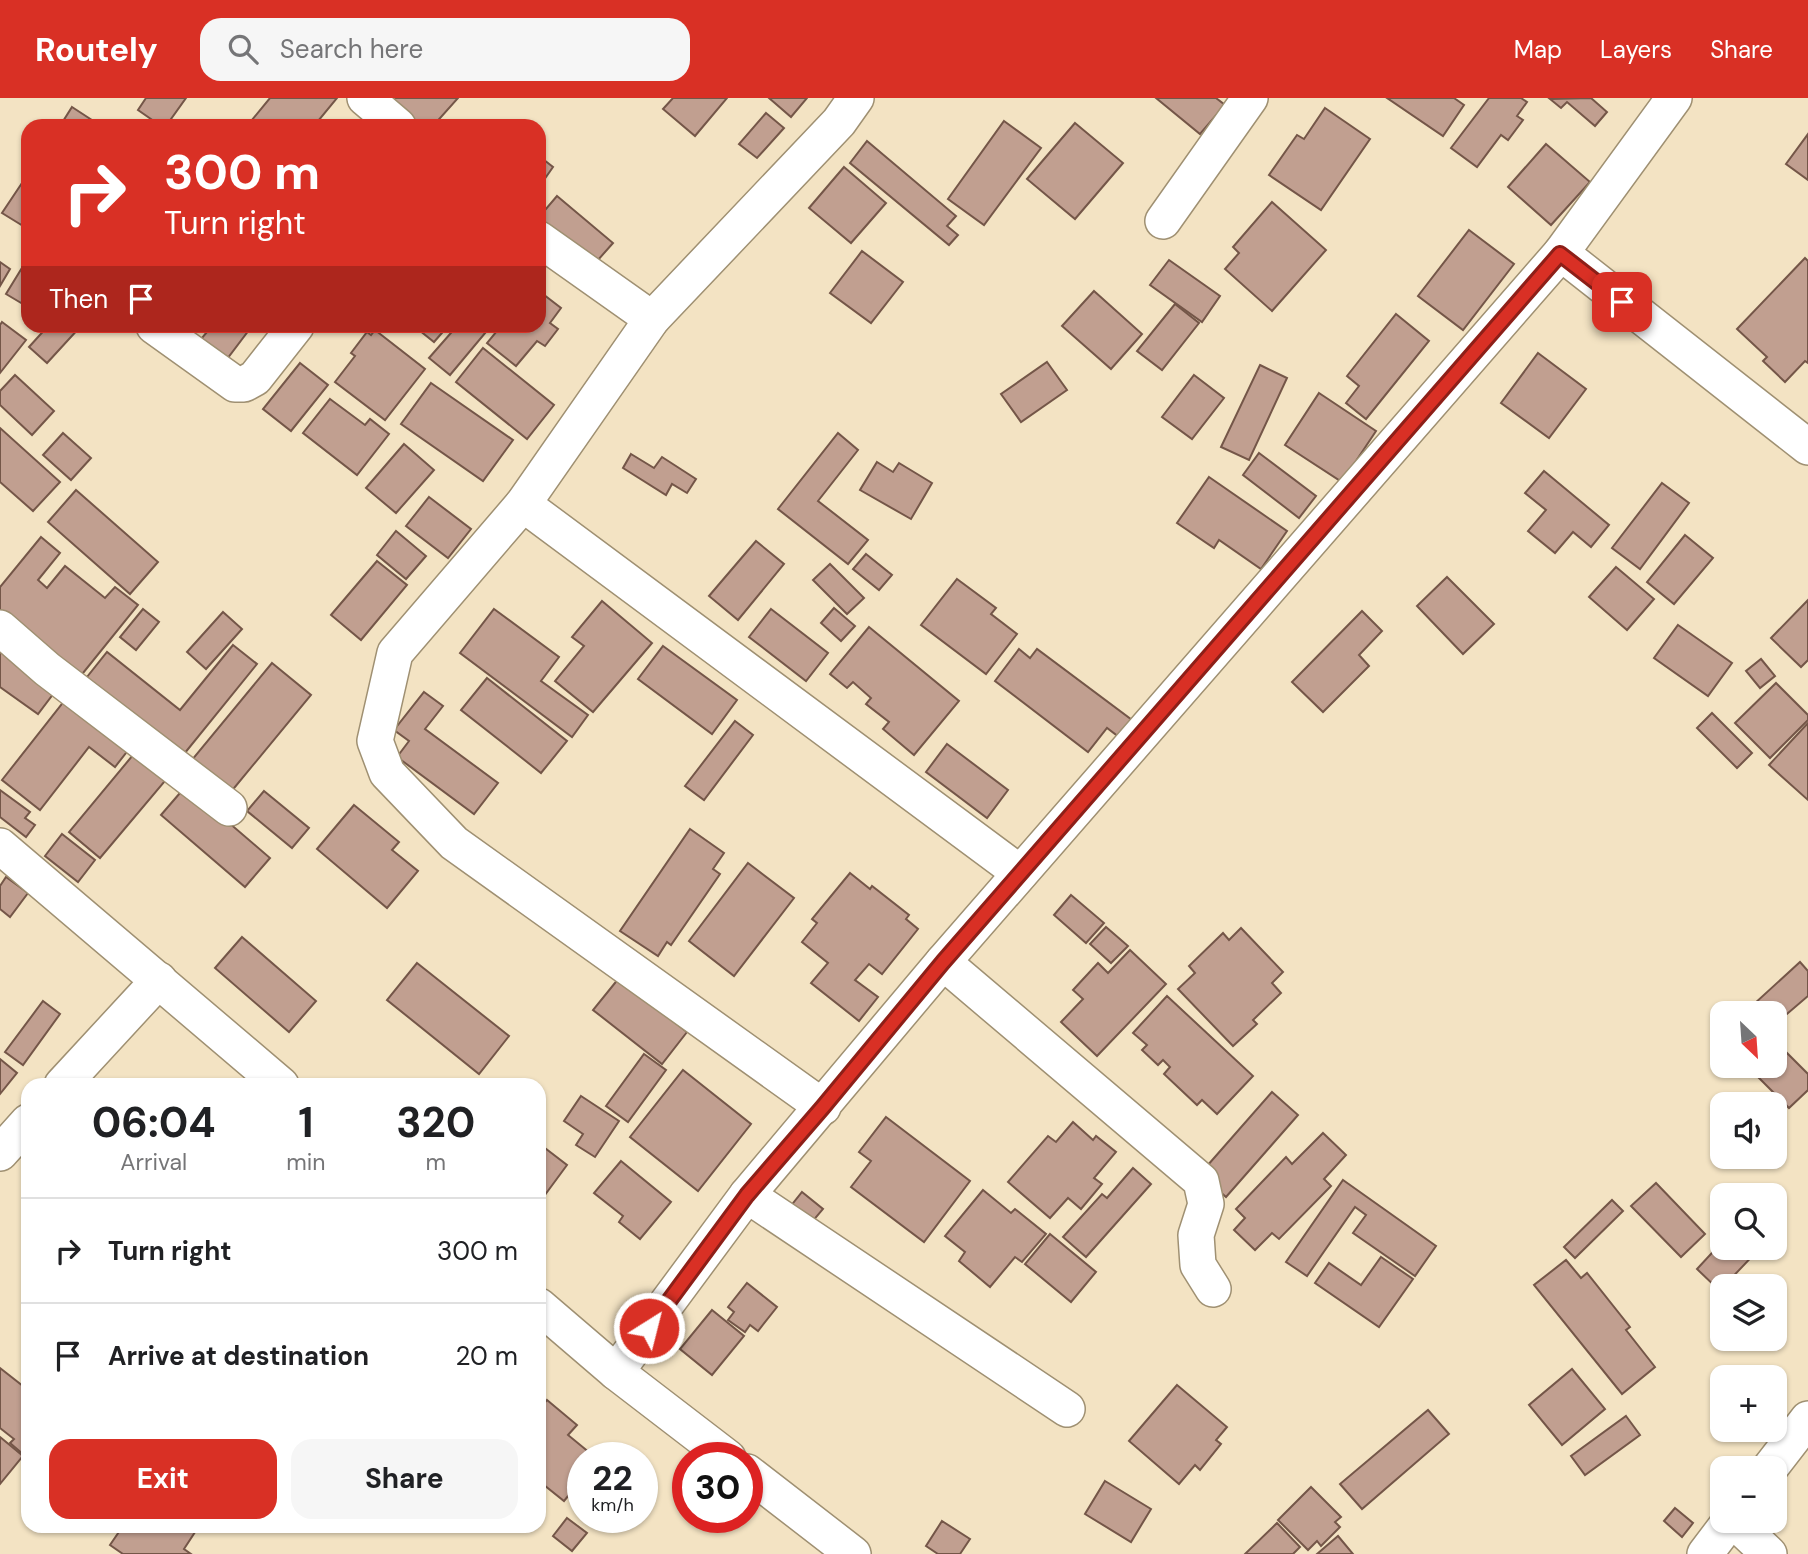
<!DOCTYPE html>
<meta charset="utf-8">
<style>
:root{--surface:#fff;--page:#f6f6f6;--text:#202124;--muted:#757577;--line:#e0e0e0;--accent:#d93025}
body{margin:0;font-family:"DM Sans",sans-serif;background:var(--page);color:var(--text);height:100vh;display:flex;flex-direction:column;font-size:26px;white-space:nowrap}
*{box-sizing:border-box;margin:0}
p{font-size:23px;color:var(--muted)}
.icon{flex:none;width:38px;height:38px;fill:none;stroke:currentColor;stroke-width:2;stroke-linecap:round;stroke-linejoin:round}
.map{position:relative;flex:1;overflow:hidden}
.details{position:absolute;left:21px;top:980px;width:525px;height:455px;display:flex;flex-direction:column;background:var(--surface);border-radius:21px;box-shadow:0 2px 5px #0004}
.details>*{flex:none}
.hud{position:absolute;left:21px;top:21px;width:525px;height:214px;border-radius:21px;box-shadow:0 2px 5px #0004;background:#d93025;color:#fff;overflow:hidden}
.needle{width:46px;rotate:155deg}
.controls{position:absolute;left:1710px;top:903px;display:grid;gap:14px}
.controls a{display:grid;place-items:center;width:77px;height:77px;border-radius:14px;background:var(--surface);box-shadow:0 2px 5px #0004;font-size:35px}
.speed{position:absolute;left:567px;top:1344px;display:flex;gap:14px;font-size:35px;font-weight:700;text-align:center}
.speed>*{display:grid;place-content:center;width:91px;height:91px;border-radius:50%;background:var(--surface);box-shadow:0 2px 5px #0004;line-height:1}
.speed small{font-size:18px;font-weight:400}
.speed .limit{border:10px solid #d22;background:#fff;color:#111}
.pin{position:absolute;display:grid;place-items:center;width:60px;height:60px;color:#fff;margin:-30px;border-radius:14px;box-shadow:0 4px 10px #0006}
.me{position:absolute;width:77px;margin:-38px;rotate:36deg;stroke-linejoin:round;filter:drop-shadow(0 0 5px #0008)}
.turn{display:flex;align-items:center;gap:24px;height:147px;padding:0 28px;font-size:32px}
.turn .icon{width:91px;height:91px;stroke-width:2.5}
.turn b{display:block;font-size:49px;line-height:60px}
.then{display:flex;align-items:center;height:66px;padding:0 28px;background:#0003;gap:14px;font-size:26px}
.eta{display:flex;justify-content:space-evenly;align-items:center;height:119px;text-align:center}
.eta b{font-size:42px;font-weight:700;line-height:49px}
.cta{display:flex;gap:14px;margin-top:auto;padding:14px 28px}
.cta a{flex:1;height:80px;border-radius:21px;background:var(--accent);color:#fff;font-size:28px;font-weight:700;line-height:80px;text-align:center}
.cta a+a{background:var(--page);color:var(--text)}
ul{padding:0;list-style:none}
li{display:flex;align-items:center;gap:21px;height:105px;padding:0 28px;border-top:2px solid var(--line)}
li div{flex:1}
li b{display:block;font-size:26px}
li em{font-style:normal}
header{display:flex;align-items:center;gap:42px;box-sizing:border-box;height:98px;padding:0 35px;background:var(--accent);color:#fff}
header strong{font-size:33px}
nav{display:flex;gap:38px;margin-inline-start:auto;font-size:24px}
.search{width:490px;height:63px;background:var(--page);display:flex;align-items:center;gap:18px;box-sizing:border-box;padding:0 24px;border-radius:21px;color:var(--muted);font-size:26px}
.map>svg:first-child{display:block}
.building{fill:#c19f90;stroke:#745648;stroke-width:2}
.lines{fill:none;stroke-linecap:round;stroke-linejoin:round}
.street-casing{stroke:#9f9072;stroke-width:38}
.street{stroke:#fff;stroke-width:35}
.route-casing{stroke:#8d1f18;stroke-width:18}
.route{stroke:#d93025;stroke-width:12}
</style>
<header>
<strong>Routely</strong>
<div class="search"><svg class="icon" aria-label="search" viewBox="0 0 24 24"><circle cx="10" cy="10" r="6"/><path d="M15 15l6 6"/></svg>Search here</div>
<nav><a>Map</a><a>Layers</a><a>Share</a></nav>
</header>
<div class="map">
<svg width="1808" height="1456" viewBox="0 0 1808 1456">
<rect width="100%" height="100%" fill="#f3e3c3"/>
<g class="building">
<path d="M146 0H186L166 28H161L138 12Z"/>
<path d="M270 0H337L314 28H247Z"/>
<path d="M380 0H458L433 28H412Z"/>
<path d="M673 0H727L695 38 663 11Z"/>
<path d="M769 0H807L791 19Z"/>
<path d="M1156 0H1216L1225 7 1200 36Z"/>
<path d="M1387 0H1454L1464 7 1443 38Z"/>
<path d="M1489 0H1521L1527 4 1517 18 1523 22 1508 42 1501 37 1477 69 1451 50Z"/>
<path d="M1591 0 1607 14 1595 28 1567 4 1561 10 1550 1Z"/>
<path d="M72 9 101 28H60Z"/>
<path d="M1325 10 1370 41 1321 112 1269 77 1297 37 1304 41Z"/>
<path d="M766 15 784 30 757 60 739 46Z"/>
<path d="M1004 23 1041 50 984 127 948 101Z"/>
<path d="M1075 25 1123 65 1075 121 1027 81Z"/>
<path d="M1808 36V82L1786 66Z"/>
<path d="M867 43 956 118 947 128 958 137 949 147 850 65Z"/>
<path d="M1546 46 1590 84 1551 127 1508 89Z"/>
<path d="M539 58 553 69 539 89Z"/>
<path d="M844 69 886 105 851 145 809 110Z"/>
<path d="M28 76V131L2 115Z"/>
<path d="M557 98 613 145 590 171 539 128V119Z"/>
<path d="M1272 104 1326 152 1272 213 1225 171 1239 155 1233 149Z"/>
<path d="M1469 132 1514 166 1463 232 1418 198Z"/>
<path d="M862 153 903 184 871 225 830 195Z"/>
<path d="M28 160V209L6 196Z"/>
<path d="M1805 160 1808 163V265L1805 263 1785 284 1763 263 1767 259 1737 231Z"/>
<path d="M1169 162 1220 198 1202 224 1150 187Z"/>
<path d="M0 164 10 171 0 188Z"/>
<path d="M539 193 561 210 550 225 558 231 545 248 537 243 516 268 487 245 501 228H539Z"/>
<path d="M1094 193 1142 236 1111 271 1062 228Z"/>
<path d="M1175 206 1199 225 1162 272 1137 253Z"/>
<path d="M1396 216 1429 243 1366 321 1346 305 1359 288 1347 278Z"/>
<path d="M2 224 26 242 0 275V227Z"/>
<path d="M48 228H81L47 265 29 249Z"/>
<path d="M212 228H252L227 261 201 241Z"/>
<path d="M414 228H448L434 244Z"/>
<path d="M457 228H491L450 277 429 260Z"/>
<path d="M375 232 425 271 385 322 335 284 355 258 351 255 367 234 371 237Z"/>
<path d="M483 250 554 307 527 341 456 284Z"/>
<path d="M1538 255 1586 291 1549 340 1501 305Z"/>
<path d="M1047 264 1067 292 1021 324 1001 296Z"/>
<path d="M300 265 328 287 291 333 263 311Z"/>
<path d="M1260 267 1287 280 1249 362 1221 349Z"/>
<path d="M15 277 54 313 32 337 0 307V293Z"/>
<path d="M1194 277 1224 300 1192 341 1162 319Z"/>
<path d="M431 285 513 342 483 383 401 326Z"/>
<path d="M1319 295 1376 333 1342 384 1285 347Z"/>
<path d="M330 301 365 327 370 321 389 336 357 377 303 335Z"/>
<path d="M0 330 60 384 33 413 0 384Z"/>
<path d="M63 335 91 360 71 382 43 357Z"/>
<path d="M838 335 858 352 818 403 868 442 848 466 778 411Z"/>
<path d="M404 346 434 372 396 415 366 390Z"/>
<path d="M1259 355 1316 398 1299 420 1243 377Z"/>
<path d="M631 356 654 370 662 359 696 381 687 395 672 386 666 397 623 370Z"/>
<path d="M877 364 893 374 899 365 932 385 911 421 860 392Z"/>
<path d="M1544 373 1609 427 1591 449 1573 434 1555 455 1528 433 1546 412 1525 395Z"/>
<path d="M1209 379 1287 433 1261 471 1219 442 1214 450 1177 425Z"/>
<path d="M1662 385 1689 405 1640 471 1612 450Z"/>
<path d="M76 392 158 464 130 496 48 424Z"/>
<path d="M429 399 471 431 448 460 406 428Z"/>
<path d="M396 433 426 458 406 481 377 457Z"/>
<path d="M1685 437 1713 460 1674 506 1647 484Z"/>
<path d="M41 439 60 455 38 482 47 490 65 468 105 500 115 489 138 507 79 580 0 516V489Z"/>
<path d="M756 443 784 466 738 522 709 498Z"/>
<path d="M866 456 892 477 879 492 853 471Z"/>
<path d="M377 463 407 487 361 542 331 517Z"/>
<path d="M830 466 864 500 847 516 813 482Z"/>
<path d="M1616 469 1654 501 1627 532 1589 499Z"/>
<path d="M1447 479 1494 526 1463 556 1417 508Z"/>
<path d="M957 481 996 510 991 516 1017 536 986 576 921 527Z"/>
<path d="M1808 502V562L1801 569 1771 540Z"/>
<path d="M602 503 652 545 593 614 555 583 584 548 572 539Z"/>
<path d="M834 510 855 528 841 543 821 525Z"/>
<path d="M143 511 159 524 136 552 120 539Z"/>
<path d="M494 511 559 559 541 583 588 617 572 639 460 555Z"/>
<path d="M771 511 828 555 806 583 749 539Z"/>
<path d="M1362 513 1382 533 1359 557 1369 568 1323 614 1292 584Z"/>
<path d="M223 514 242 531 206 571 187 554Z"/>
<path d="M1678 527 1732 565 1708 598 1654 560Z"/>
<path d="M869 529 959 603 914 657 883 631 889 624 866 606 871 600 853 584 847 590 830 576Z"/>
<path d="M0 543 60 587 38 616 0 589Z"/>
<path d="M233 547 257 566 180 661 83 584 107 554 180 612Z"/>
<path d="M663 548 737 602 712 636 638 581Z"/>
<path d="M1019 551 1030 560 1037 551 1132 622 1119 639 1107 630 1088 654 995 583Z"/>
<path d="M1761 561 1775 578 1760 590 1746 573Z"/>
<path d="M272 565 311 597 230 695 191 663Z"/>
<path d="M487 580 567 643 541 675 461 612Z"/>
<path d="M1776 585 1808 617V622L1770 660 1735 625Z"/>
<path d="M424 594 443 608 425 631 498 685 474 716 397 659 409 643 394 632Z"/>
<path d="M69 597 133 646 115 669 89 649 40 712 2 682Z"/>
<path d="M1712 615 1752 655 1737 670 1697 630Z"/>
<path d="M735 623 753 637 704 702 685 688Z"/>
<path d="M1808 625V702L1769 667Z"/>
<path d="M947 646 1008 692 987 720 926 674Z"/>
<path d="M138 651 170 677 100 760 69 734Z"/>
<path d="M186 688 270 760 245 789 161 717Z"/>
<path d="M0 692 30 714 25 720 35 727 26 739 0 719Z"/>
<path d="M264 693 309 730 292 750 247 713Z"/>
<path d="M354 707 399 744 392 752 418 773 387 810 317 751Z"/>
<path d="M690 731 724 755 713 771 720 776 671 847 667 844 658 858 620 833Z"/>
<path d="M62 736 95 762 78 784 45 758Z"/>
<path d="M748 765 794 800 734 878 689 843Z"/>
<path d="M850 775 870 791 872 788 909 817 906 821 918 831 882 876 869 866 855 882 878 899 859 923 811 885 828 865 802 844 817 825 812 821Z"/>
<path d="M6 779 28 795 10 819 0 811V788Z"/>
<path d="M1071 797 1104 825 1086 845 1054 817Z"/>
<path d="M1106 829 1128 848 1111 865 1090 846Z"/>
<path d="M1241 830 1283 874 1272 885 1281 895 1253 922 1257 926 1233 948 1178 891 1195 875 1189 868 1223 835 1229 842Z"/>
<path d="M242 839 316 903 289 934 215 870Z"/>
<path d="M1130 852 1166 886 1097 958 1061 924 1083 901 1073 892 1098 865 1108 875Z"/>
<path d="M1800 864 1808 873V898L1774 927V915H1762L1754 906Z"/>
<path d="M417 865 509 938 479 976 387 902Z"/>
<path d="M619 880 687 934 662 966 593 912Z"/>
<path d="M1167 898 1253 978 1217 1016 1202 1002 1197 1007 1164 976 1170 969 1163 962 1158 967 1142 952 1147 947 1133 935Z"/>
<path d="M43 903 60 916 23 967 5 954Z"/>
<path d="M1774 942 1808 976V992L1789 1010 1747 968H1774Z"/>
<path d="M644 956 666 972 628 1024 606 1008Z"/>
<path d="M0 961 17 975 0 996Z"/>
<path d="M683 972 751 1026 698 1093 630 1039Z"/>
<path d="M1272 994 1298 1017 1226 1099 1200 1076Z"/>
<path d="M581 998 619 1023 595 1059 576 1047 583 1036 564 1023Z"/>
<path d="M886 1019 970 1083 924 1144 851 1089 871 1063 859 1054Z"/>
<path d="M1073 1024 1093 1042 1096 1038 1116 1054 1094 1080 1102 1086 1081 1111 1068 1100 1050 1120 1008 1084 1048 1038 1056 1044Z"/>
<path d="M1323 1035 1346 1057 1324 1081 1331 1088 1279 1141 1272 1135 1255 1152 1234 1132 1245 1120 1236 1111 1286 1059 1292 1066Z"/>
<path d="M541 1047 567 1067 539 1105V1050Z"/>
<path d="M621 1063 671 1104 640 1141 619 1124 623 1118 594 1095Z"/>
<path d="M1133 1070 1151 1086 1086 1159 1063 1139 1102 1096 1107 1100Z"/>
<path d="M1343 1082 1436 1148 1415 1178 1353 1135 1366 1117 1355 1109 1307 1178 1286 1164Z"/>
<path d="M1656 1085 1705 1136 1681 1159 1631 1108Z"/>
<path d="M983 1092 1011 1115 1015 1111 1046 1136 1022 1164 1015 1159 990 1189 959 1163 965 1154 945 1138Z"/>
<path d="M802 1094 823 1111 807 1130 786 1114Z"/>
<path d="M1612 1102 1623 1113 1575 1160 1564 1149Z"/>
<path d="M1050 1136 1096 1174 1071 1204 1025 1166Z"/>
<path d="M1722 1144V1150H1760L1724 1188H1722L1720 1193 1697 1171Z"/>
<path d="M1381 1159 1413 1181 1379 1229 1315 1185 1329 1165 1361 1187Z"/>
<path d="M1566 1162 1581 1180 1587 1175 1630 1229 1626 1232 1655 1269 1622 1296 1534 1187Z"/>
<path d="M747 1185 777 1209 758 1233 750 1227 745 1234 728 1222 734 1214 728 1209Z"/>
<path d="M712 1212 744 1238 712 1277 680 1251Z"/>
<path d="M0 1270 28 1292V1352L24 1357 10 1345 14 1341 0 1330Z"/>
<path d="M1572 1271 1605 1311 1562 1347 1529 1307Z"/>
<path d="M1177 1287 1227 1329 1216 1342 1221 1346 1200 1372 1195 1367 1179 1386 1129 1343Z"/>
<path d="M547 1302 577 1327 568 1337 596 1360H583V1380L564 1403 539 1383V1312Z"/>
<path d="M1428 1312 1449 1336 1362 1411 1340 1386Z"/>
<path d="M1626 1318 1640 1337 1585 1377 1571 1358Z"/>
<path d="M0 1339 23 1358 0 1386Z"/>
<path d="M1105 1383 1151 1411 1131 1444 1085 1416Z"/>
<path d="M1311 1389 1341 1419 1335 1424 1340 1429 1321 1448 1317 1443 1308 1452 1278 1422Z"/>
<path d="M1675 1410 1693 1425 1682 1439 1664 1423Z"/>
<path d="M567 1420 587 1435 572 1453 553 1438Z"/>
<path d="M942 1423 970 1441 960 1456H938L926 1448Z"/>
<path d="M1277 1425 1300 1449 1293 1456H1245Z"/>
<path d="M123 1428H192L197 1431 184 1451 191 1456H123L110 1447Z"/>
<path d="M1338 1438 1353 1456H1317Z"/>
</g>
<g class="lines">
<defs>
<g id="street">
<path d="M365 0 398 28"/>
<path d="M1163 123 1250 0"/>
<path d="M539 141 652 221"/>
<path d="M1561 155 1808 349"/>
<path d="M154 228 235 286H244L255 280 296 228"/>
<path d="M523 406 1020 775"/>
<path d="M0 530 47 571 229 710"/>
<path d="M0 748 281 987"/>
<path d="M943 864 1201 1083 1206 1106 1196 1137 1198 1167 1213 1191"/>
<path d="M62 987 159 882"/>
<path d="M823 1009 454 745 387 675 375 643 395 555 523 406 652 221 839 24 856 0"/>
<path d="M0 1055 28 1024"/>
<path d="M747 1097 1067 1311"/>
<path d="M539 1208 616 1274 728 1360"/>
<path d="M616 1274 747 1097 943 864 1561 155 1674 0"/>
<path d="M1770 1370 1808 1321"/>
<path d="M747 1374 853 1456"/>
<path d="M1734 1423 1769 1456"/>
<path d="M1705 1456 1730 1423"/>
</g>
</defs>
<use href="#street" class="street-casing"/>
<use href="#street" class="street"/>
</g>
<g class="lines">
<defs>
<path id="route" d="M649 1230 747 1097 823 1009 943 864 1560 156 1622 204"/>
</defs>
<use href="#route" class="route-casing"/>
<use href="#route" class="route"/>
</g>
</svg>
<div class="controls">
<a><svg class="needle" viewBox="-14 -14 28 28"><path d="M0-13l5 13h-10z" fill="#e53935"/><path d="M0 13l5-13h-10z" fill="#757577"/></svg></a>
<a><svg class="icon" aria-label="sound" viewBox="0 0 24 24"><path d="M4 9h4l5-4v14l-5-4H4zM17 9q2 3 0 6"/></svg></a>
<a><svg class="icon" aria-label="search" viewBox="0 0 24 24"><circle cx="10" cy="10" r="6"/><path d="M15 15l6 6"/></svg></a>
<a><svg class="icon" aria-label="layers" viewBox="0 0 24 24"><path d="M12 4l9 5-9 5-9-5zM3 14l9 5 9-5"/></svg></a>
<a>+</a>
<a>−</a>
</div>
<div class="speed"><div>22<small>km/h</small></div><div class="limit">30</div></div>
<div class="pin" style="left:1622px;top:204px;background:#d93025"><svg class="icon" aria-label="arrive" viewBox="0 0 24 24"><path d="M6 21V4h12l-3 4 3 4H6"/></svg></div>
<svg class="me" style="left:649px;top:1230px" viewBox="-20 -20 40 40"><circle r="17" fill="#d93025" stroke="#fff" stroke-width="3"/><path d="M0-11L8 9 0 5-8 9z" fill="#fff"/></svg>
<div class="hud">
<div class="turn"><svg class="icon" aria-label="right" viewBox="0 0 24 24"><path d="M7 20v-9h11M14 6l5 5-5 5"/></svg><div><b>300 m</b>Turn right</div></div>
<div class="then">Then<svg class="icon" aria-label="arrive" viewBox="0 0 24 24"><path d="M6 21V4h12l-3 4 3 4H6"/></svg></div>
</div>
<section class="details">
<div class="eta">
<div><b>06:04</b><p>Arrival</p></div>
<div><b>1</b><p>min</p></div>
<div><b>320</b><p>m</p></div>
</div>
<ul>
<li><svg class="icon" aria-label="right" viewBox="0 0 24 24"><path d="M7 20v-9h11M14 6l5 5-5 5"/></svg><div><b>Turn right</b></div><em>300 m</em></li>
<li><svg class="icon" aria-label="arrive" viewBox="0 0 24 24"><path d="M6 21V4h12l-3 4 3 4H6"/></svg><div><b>Arrive at destination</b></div><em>20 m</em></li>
</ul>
<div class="cta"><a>Exit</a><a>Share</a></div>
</section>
</div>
